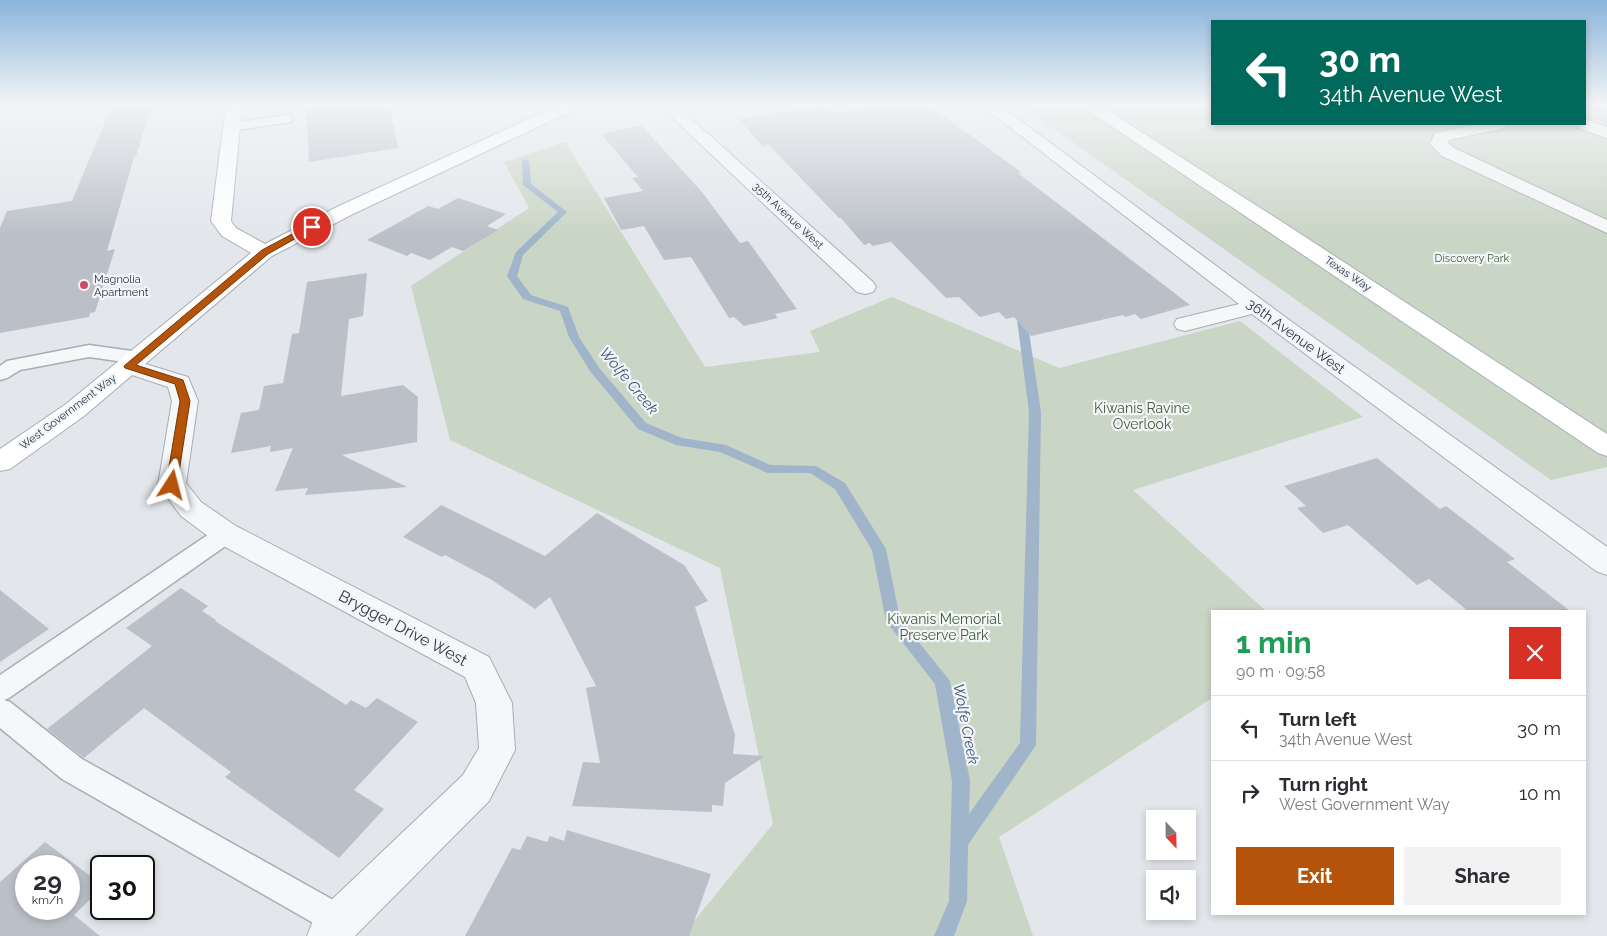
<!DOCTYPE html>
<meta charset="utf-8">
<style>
:root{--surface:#fff;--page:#f2f2f3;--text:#2b2b33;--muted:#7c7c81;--line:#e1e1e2;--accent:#b45309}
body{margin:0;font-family:Raleway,sans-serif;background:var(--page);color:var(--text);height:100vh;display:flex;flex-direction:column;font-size:19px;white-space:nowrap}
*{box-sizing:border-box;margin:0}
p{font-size:16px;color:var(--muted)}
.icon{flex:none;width:28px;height:28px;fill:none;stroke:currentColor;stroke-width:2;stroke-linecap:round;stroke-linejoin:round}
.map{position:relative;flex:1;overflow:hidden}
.details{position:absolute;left:1211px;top:610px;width:375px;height:305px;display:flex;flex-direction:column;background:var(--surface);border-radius:0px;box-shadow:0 2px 8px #0003}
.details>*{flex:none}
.hud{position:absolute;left:1211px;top:20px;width:375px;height:105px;border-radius:0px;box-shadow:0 2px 8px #0003;background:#00695c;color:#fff;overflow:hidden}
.needle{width:32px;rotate:158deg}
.controls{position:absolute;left:1146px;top:810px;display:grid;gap:10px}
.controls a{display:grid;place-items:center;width:50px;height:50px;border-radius:0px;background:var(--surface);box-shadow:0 2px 8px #0003;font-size:25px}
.speed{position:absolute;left:15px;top:855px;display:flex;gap:10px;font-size:25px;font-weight:700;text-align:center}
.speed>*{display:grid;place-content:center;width:65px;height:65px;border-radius:50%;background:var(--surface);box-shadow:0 2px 8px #0003;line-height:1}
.speed small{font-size:12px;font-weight:400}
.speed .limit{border:2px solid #111;border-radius:8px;background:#fff;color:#111}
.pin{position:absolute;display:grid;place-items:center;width:42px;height:42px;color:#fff;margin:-21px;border:2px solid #fff;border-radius:50%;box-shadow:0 1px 5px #0007}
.me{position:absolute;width:55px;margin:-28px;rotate:9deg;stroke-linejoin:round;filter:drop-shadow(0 0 4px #0008)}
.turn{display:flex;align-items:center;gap:18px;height:105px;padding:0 25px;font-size:22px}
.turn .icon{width:65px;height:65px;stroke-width:2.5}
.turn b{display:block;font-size:35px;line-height:42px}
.round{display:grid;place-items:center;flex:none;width:52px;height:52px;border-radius:0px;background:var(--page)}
.headline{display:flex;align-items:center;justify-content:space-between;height:85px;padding:0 25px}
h1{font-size:30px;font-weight:700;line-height:38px;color:#1e9e55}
.cta{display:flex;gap:10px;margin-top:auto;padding:10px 25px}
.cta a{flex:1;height:58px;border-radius:0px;background:var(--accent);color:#fff;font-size:20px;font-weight:700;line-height:58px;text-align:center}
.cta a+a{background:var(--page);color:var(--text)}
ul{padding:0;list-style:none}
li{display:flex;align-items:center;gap:15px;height:65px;padding:0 25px;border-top:1px solid var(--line)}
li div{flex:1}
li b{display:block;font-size:19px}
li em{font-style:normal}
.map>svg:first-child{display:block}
.green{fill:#c9d5c5}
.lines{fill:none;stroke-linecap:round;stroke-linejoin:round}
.stream{fill:#a0b4ca;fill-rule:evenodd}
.building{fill:#bbc0c8;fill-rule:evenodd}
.lane-casing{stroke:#a8adb5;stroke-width:3}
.street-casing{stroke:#a8adb5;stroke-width:2}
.secondary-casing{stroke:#a8adb5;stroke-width:2}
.lane{fill:#f6f7f9;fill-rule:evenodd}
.street{fill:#f6f7f9;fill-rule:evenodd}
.secondary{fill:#fff;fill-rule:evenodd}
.route{fill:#b45309;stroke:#753606}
.poi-dot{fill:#cb4d61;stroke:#f3f5f8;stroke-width:2}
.labels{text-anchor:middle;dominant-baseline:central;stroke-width:4.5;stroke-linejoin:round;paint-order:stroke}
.far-street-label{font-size:11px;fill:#2b3443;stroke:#f3f5f8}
.far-park-label{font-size:11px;fill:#405e39;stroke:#f3f5f8}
.far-poi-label{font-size:11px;fill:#2b3443;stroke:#f3f5f8;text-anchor:start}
.street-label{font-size:14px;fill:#2b3443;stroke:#f3f5f8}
.park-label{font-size:14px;fill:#405e39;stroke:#f3f5f8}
.water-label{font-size:15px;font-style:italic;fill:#365376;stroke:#f3f5f8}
.near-street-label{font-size:16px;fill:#2b3443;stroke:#f3f5f8}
</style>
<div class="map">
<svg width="1607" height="936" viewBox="0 0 1607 936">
<rect width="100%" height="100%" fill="#e3e6eb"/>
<g class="green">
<path d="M1020 105H1212V124H1585V105H1607V467L1551 480Z"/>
<path d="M565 142 705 367 820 352 810 331 892 297 1059 368 1240 321 1363 417 1133 490 1266 611H1212V698L999 837 1033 936H682L773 824 720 568 450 440 411 286 529 208 504 162Z"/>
</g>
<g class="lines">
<path class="stream" d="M522 159 529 161 531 184 567 212 523 255 517 276 531 295 568 307 579 337 600 369 646 423 682 438 726 445 770 465 816 466 845 483 886 549 900 619 950 681 970 781 969 814 1020 743 1029 412 1016 312 1021 309 1026 312 1041 412 1036 745 968 845 967 901 954 936H934L949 901 952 781 935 684 886 621 872 550 835 489 810 473H768L720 452 676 445 638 429 590 371 569 337 560 311 523 299 507 276 516 252 558 212 523 185Z"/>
</g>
<g class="building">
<path d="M112 105H152L136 156 134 157 107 251 115 249 95 312 90 313 89 317 0 333V228L7 211 72 201Z"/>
<path d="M306 105H389L398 148 309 162Z"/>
<path d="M827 105 834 113 880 105H928L1021 172 1018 173 1190 305 1141 319 1135 314 1125 317 1123 315 1031 336 1014 317 1006 319 999 312 980 317 959 297 946 298 891 242 872 246 870 243 864 245 841 218H839L769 145 763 147 739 119Z"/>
<path d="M641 125 702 192 740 243 748 241 797 309 775 314 778 318 744 326 734 317 729 318 691 257 664 260 644 226 621 230 604 198 643 191 632 178 638 177 601 134Z"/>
<path d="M458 198 506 214 487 226 498 230 463 251 452 247 430 260 411 253 407 256 367 240 428 206 438 209Z"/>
<path d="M367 273 363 316 349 319 341 396 403 385 418 397 417 442 342 455 407 487 305 495 308 488 275 491 293 448 270 452 271 446 231 453 241 413 259 410 264 386 283 383 292 334 299 333 307 282Z"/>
<path d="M1377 458 1440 509 1446 506 1515 559 1507 562 1570 611H1468L1429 579 1417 585 1348 525 1323 533 1297 508 1306 506 1284 486Z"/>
<path d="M441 505 545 556 597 513 684 565 708 601 695 607 735 735 733 754 765 756 725 783 723 806 712 805V812L572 806 583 762 600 763 586 688 596 686 550 597 535 609 492 580 445 555 442 557 403 537Z"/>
<path d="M181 588 208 606 202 611 216 620 215 621 346 705 351 700 366 708 377 698 418 722 354 790 384 809 339 858 225 777 231 772 144 708 84 758 47 729 152 646 126 628Z"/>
<path d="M0 590 49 629 0 662Z"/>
<path d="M567 830 711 874 689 936H465L512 848 520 850 527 836 547 842 550 836 564 841Z"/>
<path d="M45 842 101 884V889L74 915 100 936H0V882ZM26 866H69V909H26Z"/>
</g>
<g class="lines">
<defs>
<g id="lane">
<path d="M287 115 291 116 293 119 291 122 231 131 225 127 231 123Z"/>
<path d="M89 345 139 352 146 354 148 358 146 362 139 364 89 357 20 370 7 378 0 380V366L7 361Z"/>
<path d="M226 525 234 528 237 534 234 540 9 698 4 700 10 702 82 759 351 910 356 921 351 932 343 936 329 932 62 779 0 728V675L218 528Z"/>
</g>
<g id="street">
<path d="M659 105H676L873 282 876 287 873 292 865 294 857 292Z"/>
<path d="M981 105H999L1292 322 1607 547V575L1596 571 1252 314 1185 331 1177 329 1174 324 1177 319 1239 304Z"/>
<path d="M1585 119 1607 127V138L1578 128 1576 124H1585Z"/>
<path d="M1478 124H1507L1505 128 1449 140 1448 143 1454 148 1607 220V233L1442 156 1430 144 1435 133Z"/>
<path d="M129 359 188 377 198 401 186 483 201 502 236 526 489 657 512 703 515 750 489 801 355 936H307L313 921 325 906 463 775 479 748 476 703 465 677 216 542 181 516 158 485 172 401 168 387 120 371 117 366 120 361Z"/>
</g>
<g id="secondary">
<path d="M226 105H242L231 221 236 228 265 244 339 206 559 105H580L578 108 353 214 272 256 84 416 10 469 0 471V449L66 404 251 253 222 236 211 221Z"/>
<path d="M1080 105H1099L1287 225 1607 434V456L1598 453Z"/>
</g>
</defs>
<use href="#lane" class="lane-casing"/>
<use href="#street" class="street-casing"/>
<use href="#secondary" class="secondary-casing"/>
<use href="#lane" class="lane"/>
<use href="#street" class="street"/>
<use href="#secondary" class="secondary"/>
</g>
<linearGradient id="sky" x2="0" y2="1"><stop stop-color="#8bb4dc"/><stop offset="0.44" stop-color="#f2f4f6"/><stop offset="1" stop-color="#f2f4f6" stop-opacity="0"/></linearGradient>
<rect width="1607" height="236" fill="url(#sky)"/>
<path class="route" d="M309 225 316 227 268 254 136 365 183 380 190 401 177 485 176 488H167L166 485 180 401 175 384 125 368 124 366 262 250Z"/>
<circle class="poi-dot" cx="84" cy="285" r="5"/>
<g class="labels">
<g class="far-street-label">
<text transform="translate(788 216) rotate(43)">35th Avenue West</text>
<text transform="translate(1348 274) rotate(34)">Texas Way</text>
<text transform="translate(68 412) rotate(-37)">West Government Way</text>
</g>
<g class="far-park-label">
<text x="1472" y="258">Discovery Park</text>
</g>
<g class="far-poi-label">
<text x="94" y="279">Magnolia<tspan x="94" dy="13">Apartment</tspan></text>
</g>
<g class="street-label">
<text transform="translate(1296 336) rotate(36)">36th Avenue West</text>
</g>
<g class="park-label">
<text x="1142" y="408">Kiwanis Ravine<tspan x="1142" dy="16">Overlook</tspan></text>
<text x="944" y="619">Kiwanis Memorial<tspan x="944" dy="16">Preserve Park</tspan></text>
</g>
<g class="water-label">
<text transform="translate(629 381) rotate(50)">Wolfe Creek</text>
<text transform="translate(966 724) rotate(79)">Wolfe Creek</text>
</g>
<g class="near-street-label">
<text transform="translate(403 628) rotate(28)">Brygger Drive West</text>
</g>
</g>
</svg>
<div class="controls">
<a><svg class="needle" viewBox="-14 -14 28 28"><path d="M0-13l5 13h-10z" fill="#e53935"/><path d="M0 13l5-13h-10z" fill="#7c7c81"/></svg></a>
<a><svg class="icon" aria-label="sound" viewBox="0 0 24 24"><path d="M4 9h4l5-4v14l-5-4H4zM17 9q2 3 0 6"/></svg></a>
</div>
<div class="speed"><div>29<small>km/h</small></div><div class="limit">30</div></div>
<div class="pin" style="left:312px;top:227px;background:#d93025"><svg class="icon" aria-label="arrive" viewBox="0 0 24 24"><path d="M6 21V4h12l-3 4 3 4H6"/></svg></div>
<svg class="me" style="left:172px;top:485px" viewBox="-20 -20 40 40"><path d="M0-17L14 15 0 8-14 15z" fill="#b45309" stroke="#fff" stroke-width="4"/></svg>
<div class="hud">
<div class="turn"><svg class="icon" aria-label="left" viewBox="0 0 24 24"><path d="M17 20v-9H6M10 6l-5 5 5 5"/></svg><div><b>30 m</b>34th Avenue West</div></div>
</div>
<section class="details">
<div class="headline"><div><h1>1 min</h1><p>90 m · 09:58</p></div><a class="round" style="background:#d93025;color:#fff"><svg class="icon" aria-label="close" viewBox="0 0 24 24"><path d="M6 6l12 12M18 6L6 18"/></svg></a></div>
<ul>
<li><svg class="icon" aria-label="left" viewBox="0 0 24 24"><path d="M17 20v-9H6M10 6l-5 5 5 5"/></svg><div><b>Turn left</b><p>34th Avenue West</p></div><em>30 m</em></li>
<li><svg class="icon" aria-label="right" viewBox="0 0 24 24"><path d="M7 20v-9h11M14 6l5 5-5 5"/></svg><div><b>Turn right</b><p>West Government Way</p></div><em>10 m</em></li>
</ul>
<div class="cta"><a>Exit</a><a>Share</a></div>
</section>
</div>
